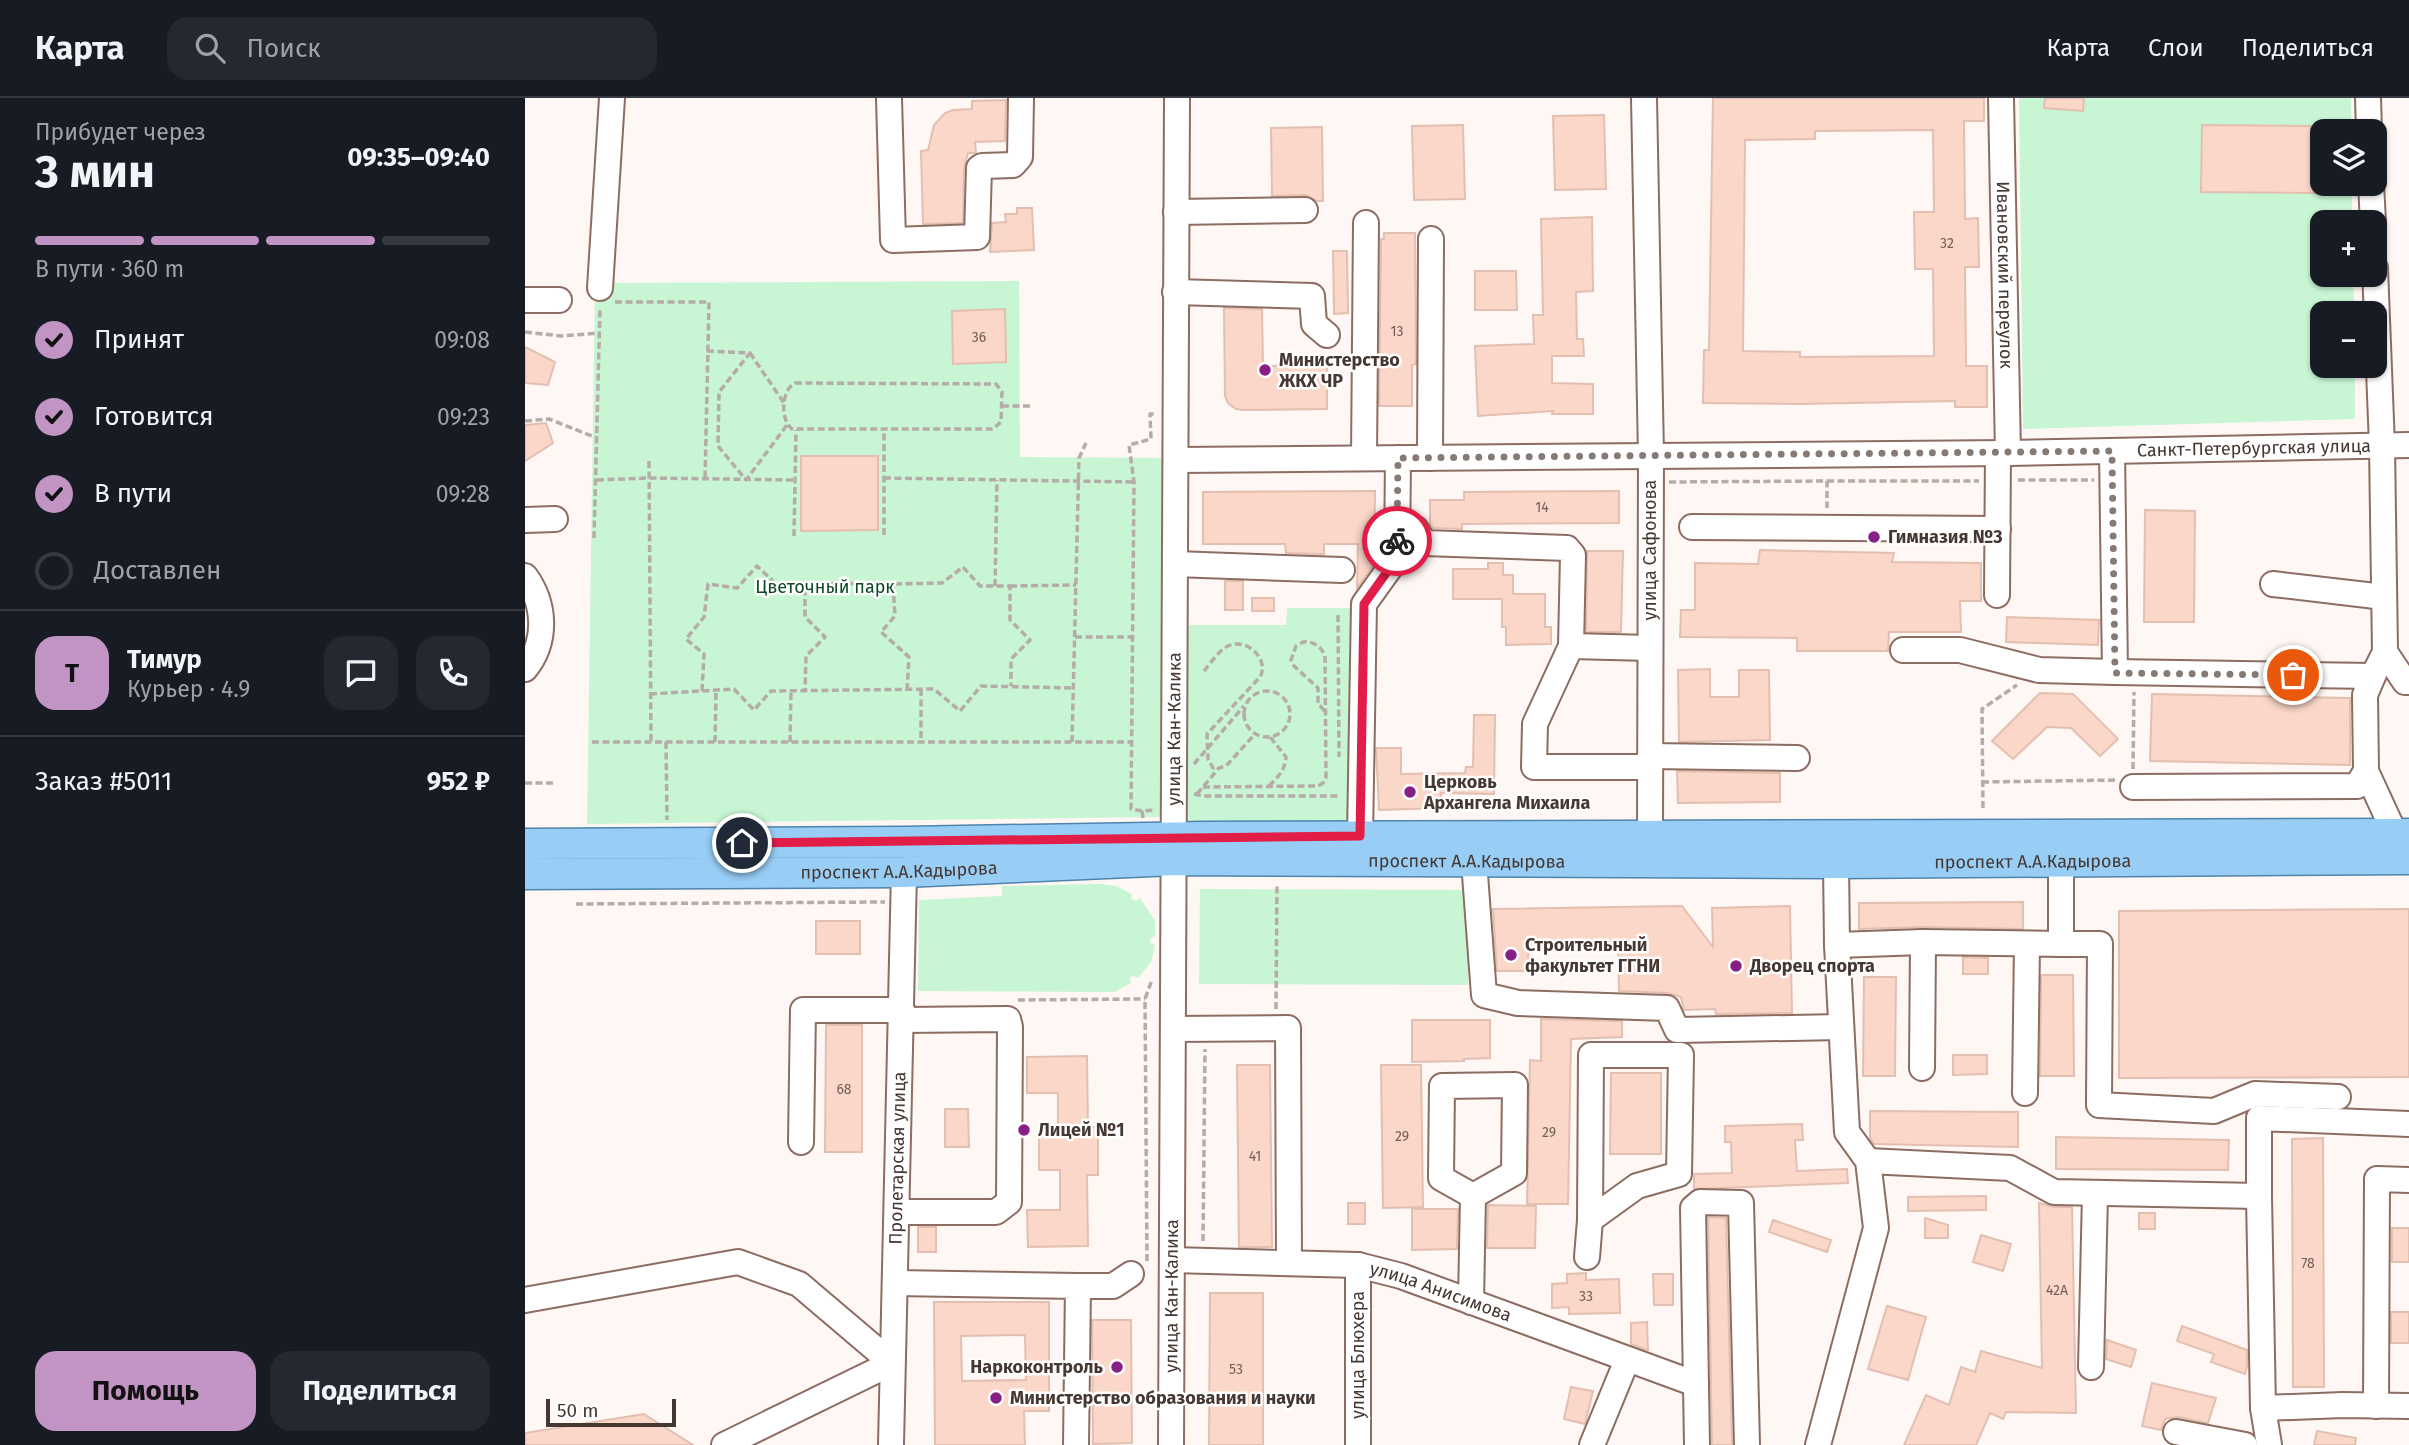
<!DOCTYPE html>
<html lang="ru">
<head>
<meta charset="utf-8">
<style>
  :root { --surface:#171b24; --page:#242831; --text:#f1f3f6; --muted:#9ea1a6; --line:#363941; --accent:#c194c3 }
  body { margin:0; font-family:"Fira Sans",sans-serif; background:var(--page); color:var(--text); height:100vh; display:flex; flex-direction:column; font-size:26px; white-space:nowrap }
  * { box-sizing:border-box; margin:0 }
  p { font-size:23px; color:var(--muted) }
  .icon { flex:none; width:38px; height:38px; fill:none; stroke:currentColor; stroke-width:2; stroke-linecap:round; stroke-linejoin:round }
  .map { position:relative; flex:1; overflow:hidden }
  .panel { display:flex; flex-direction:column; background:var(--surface); width:525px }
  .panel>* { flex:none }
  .fabs { position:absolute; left:1785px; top:21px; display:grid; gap:14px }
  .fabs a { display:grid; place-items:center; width:77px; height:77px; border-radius:14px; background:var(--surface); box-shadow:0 2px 5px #0004; font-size:35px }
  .scale { position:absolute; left:21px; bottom:18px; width:130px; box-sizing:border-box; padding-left:7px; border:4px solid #453731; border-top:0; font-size:19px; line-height:24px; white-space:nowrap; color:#453731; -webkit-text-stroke:5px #fff; paint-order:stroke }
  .pin { position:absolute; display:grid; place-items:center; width:60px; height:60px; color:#fff; margin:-30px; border:4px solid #fff; border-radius:50%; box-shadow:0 2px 7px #0007 }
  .courier { position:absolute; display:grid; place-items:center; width:70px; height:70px; margin:-35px; border:5px solid #e11d48; border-radius:50%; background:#fff; color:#222; box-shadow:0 2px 9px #0007 }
  .headline em { font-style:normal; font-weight:700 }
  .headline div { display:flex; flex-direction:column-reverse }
  .headline { display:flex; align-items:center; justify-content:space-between; height:119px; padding:0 35px }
  h1 { font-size:46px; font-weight:700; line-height:52px }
  .bar { display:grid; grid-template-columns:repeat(4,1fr); gap:10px 7px; align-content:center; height:84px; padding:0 35px }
  .bar i { height:9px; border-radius:5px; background:var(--line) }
  .bar .selected { background:var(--accent) }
  .bar p { grid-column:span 4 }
  .line { display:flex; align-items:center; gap:18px; padding:0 35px; border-top:2px solid var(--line) }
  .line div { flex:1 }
  .round { display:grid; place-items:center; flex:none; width:74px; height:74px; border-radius:21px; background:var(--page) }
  ol { padding:0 35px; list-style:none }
  li { display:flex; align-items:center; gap:21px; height:77px }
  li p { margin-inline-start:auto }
  li .icon { padding:7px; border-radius:50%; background:var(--accent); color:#111; stroke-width:4 }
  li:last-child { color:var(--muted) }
  li i { width:38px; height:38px; border:4px solid var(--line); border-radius:50% }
  .primary-button { display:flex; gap:14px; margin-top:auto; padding:14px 35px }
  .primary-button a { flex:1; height:80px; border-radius:21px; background:var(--accent); color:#111; font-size:28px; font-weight:700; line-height:80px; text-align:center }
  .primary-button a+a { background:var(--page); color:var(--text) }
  header { display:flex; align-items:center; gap:42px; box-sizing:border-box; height:98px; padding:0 35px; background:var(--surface); border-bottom:2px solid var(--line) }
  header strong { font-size:33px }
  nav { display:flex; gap:38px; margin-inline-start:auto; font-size:24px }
  .search { width:490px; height:63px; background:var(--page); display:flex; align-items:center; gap:18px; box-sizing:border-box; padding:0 24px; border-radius:21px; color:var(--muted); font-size:26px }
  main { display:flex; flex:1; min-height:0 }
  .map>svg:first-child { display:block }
  .green { fill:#c8f5d4 }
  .building { fill:#fbd7c9; stroke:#e2bfb1; stroke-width:2; fill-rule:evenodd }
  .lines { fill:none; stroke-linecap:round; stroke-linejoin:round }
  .minor-casing { stroke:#8d6d61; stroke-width:28 }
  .major-casing { stroke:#4f84ac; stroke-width:33 }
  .path { stroke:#b5aca7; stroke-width:3.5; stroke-dasharray:7 3.5; stroke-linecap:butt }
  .minor { stroke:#fff; stroke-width:24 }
  .major { stroke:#98cef5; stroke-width:30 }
  .done { stroke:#867a75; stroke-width:7; stroke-dasharray:0 12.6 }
  .route { stroke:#e11d48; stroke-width:9 }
  .poi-dot { fill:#871f85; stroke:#fff; stroke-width:2.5 }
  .labels { text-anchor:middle; stroke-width:5; stroke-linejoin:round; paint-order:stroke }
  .number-label { font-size:14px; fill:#725f57 }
  .street-label { font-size:18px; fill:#453731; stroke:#fff }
  .poi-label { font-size:18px; font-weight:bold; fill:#453731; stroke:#fff; text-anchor:start }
  .park-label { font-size:18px; fill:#104827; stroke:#fff }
</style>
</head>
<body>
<header>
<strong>Карта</strong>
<div class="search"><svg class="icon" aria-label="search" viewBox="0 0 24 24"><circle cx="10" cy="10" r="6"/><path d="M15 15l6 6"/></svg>Поиск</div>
<nav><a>Карта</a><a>Слои</a><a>Поделиться</a></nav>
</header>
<main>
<section class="panel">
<div class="headline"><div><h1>3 мин</h1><p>Прибудет через</p></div><em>09:35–09:40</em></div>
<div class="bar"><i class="selected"></i><i class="selected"></i><i class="selected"></i><i></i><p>В пути · 360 m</p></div>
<ol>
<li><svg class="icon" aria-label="check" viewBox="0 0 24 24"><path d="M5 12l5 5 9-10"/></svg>Принят<p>09:08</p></li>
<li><svg class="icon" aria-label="check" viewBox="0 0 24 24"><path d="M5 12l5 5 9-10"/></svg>Готовится<p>09:23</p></li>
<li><svg class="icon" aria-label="check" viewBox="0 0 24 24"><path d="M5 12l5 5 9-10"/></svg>В пути<p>09:28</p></li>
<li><i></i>Доставлен</li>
</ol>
<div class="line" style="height:126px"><b class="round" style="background:var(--accent);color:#111">Т</b><div><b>Тимур</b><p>Курьер · 4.9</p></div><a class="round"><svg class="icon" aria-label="chat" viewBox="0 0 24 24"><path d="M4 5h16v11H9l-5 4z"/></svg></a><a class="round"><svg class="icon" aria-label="phone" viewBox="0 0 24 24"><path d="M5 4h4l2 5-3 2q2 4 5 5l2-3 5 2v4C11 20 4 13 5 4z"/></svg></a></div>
<div class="line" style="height:91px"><div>Заказ #5011</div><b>952 ₽</b></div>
<div class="primary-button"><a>Помощь</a><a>Поделиться</a></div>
</section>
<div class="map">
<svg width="1884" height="1347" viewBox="0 0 1884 1347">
  <rect width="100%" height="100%" fill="#fef7f4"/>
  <path class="green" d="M1494,0H1826V33H1797V86H1827V124H1797V177H1828L1829,215H1797V268H1830V321L1498,331Z
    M494,183L495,359L640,360L637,719L62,726L70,185Z
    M762,510H831L827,728H661L662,527H761Z
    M575,786L591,788L607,796L606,801L611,803L615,800L630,823V838L626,840L625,845L630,847L626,864L613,880L608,878L605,880L606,885L590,894L393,893L394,802L477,798V788Z
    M675,791L943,792V887L674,886Z"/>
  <path class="building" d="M1188,0H1459V23H1439L1440,121L1453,120L1454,169H1440L1441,268H1462V309H1430V303L1274,306L1178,305L1179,252H1184ZM1408,32L1409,114H1389L1390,171H1408L1409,258L1275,259V254L1218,253L1220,42L1290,41V33Z
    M1520,0H1559L1558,13L1519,10Z
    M481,2L480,43L450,44L451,55H443L439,70L438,125L398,126L396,53L403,52L409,27L420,15L428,12L447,11V3Z
    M1079,17L1081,91L1030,92L1028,18Z
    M938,27L940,101L889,102L887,28Z
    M1677,27L1797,28V95L1676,94Z
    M797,29L798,103H792L780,97L747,98L746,30Z
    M492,110H507L509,152L465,154L467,125L481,124L480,116H492Z
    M1067,119L1068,193L1051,194L1052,241H1058L1059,258H1027V285L1068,286V316H1027L1028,313L953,318L950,248L1009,246L1008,217H1018L1016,121Z
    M859,135H890L891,266L887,267V308H854L856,141H859Z
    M808,153H822L823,215L809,216Z
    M950,173H991L992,212H950Z
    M699,210L737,211L738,268L802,267V311L718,312L711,311L703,305L700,298Z
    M480,211L481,264L428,266L427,213Z
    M0,249L30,264L23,287L0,285Z
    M21,325L28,345L0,363V327Z
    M276,358H353V432L276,433Z
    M850,393L849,466L832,490L833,446H799V456H796L761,455L760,446H678V394Z
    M1094,393V425L937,426V431L908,430L905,426V402H939V394Z
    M1620,412L1670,413L1669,524H1619Z
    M1235,452L1369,455L1367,464L1456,465V503H1435L1436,534H1364L1363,553H1272V540L1155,539L1156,512H1170V465L1233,466Z
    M1062,453H1098L1096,534H1061Z
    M963,465H978V477H988V496H1020V529H1026V546L981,547V529H977V501H928V471H963Z
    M700,483H718V512H700Z
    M727,500H749V513H727Z
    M1482,519L1574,522L1573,547L1481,544Z
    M1185,571V599H1214V572H1244L1245,642L1154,644L1153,572Z
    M1515,595L1548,596L1593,641L1575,658L1546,630L1522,629L1488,661L1467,643Z
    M1627,596L1825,600V667L1625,663Z
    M949,617H970L969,696L916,695V710L854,712L851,650H876V676L940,675L941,669H948Z
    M1152,673L1255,675V704L1153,705Z
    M1498,804V831L1397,829L1334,831V805Z
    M1157,808L1188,849L1187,810L1265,808L1267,915L1191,916L1190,911L1159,912L1156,899L1143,895L1094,893L1093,847L1003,849L1004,873H972L968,811Z
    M1884,811V979L1594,980V813Z
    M291,823H335V856H291Z
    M1438,859L1463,860V876H1438Z
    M1516,877H1548L1549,978H1515Z
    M1339,879H1371L1370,978H1338Z
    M1016,921L1097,923V939L1046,941L1043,1106H1002L1005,962L1016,963Z
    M887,922H965V960L939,961V963L887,964Z
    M301,927H337V1054H300Z
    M1428,957H1462V976L1428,977Z
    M562,958L563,1029H573V1077H562L563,1148L503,1149L502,1112H535V1072H514V1035H533V995H502V959Z
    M712,967H745L747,1149H714Z
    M856,967H896L898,1109L858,1110Z
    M1086,975H1136V1056H1085Z
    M420,1011H443L444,1049H420Z
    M1345,1013L1493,1014V1049L1349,1046L1345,1040Z
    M1277,1026L1278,1042H1270L1272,1073L1322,1071L1323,1085L1169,1091V1076L1207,1075L1206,1044H1200V1028Z
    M1531,1039L1704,1042L1703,1072L1531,1071Z
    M1798,1040L1799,1289H1768L1767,1041Z
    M1461,1098V1112L1383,1113V1099Z
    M823,1105H840V1126H823Z
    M1514,1105L1529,1109H1547L1551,1315L1481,1314L1478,1321L1465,1315L1451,1347H1379L1401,1297L1424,1307L1436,1269L1450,1274L1456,1253L1517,1270Z
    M963,1107L1011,1108L1010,1150H962Z
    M887,1111H933L932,1151L887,1152Z
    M1614,1115H1630V1131H1614Z
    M1183,1119L1201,1120L1207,1347H1187Z
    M1400,1120L1423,1127V1140H1400Z
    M1248,1122L1306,1142L1302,1154L1244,1134Z
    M393,1129H411V1154H393Z
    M1867,1130H1884V1164H1867Z
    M1456,1137L1486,1146L1478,1173L1448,1164Z
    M1061,1175V1182L1094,1181L1095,1215L1044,1216V1209L1027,1210V1186L1042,1185V1176Z
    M1128,1176H1148V1207H1129Z
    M685,1195H738V1347H684Z
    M409,1204H524V1313H499L500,1347H410ZM500,1237L501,1282L437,1283L436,1238Z
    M1362,1208L1401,1219L1383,1282L1343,1271Z
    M1866,1214H1884V1245H1866Z
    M567,1222H606L607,1345L568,1346Z
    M1122,1224L1123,1252H1122L1106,1246V1225Z
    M1657,1228L1722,1252V1269L1720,1276L1686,1264L1689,1256L1652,1243Z
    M1582,1242L1611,1252L1606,1269L1581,1261Z
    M1627,1285L1691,1300L1683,1325L1653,1319L1640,1321L1636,1332L1617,1328Z
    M1046,1289L1068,1293L1060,1326L1039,1321Z
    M119,1316L168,1347H0V1335Z
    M1792,1333L1831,1340L1830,1347H1789Z"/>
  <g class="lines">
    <g class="minor-casing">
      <g id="minor">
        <path d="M364,0L368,142L452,139L454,70L457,68L488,67L495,59L496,0"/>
        <path d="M1119,0L1126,357L1125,737"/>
        <path id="s1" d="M1476,0L1483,355"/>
        <path d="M1843,0L1844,33"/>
        <path d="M1846,86L1848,124"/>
        <path d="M651,114L780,112"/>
        <path d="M75,190L87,0"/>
        <path d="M650,194L787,198L789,226L802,237"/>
        <path d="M0,202H34"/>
        <path d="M1587,353L1590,574L1848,578L1860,554L1857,348L1850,170"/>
        <path d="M839,360L841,125"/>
        <path d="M905,360L906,141"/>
        <path id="s2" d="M651,362L1483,355L1884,347"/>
        <path d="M0,422L30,421"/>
        <path d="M1167,429L1473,431"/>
        <path d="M872,430L891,431L899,445L1042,450L1048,457L1046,548"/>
        <path d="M650,466L817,472"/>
        <path d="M0,478C20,505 23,543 0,571"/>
        <path d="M1748,486L1859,499"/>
        <path d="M1472,497L1473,355"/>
        <path d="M1125,550L1046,548L1010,626L1009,669H1125"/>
        <path d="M1378,552H1435L1514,572L1590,574"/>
        <path d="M1860,554L1880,584H1884"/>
        <path d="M1848,578L1840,597L1841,673L1870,736"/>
        <path d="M1125,658L1272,660"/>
        <path d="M1608,689L1832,688L1841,673"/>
        <path d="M835,738L839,506L872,460L873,360"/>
        <path d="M949,763L959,897L993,905L1142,910L1152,932L1316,929"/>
        <path d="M1536,846H1575L1574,1007L1689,1013L1730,996L1813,999"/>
        <path d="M1312,847L1398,844L1536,846V764"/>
        <path d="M649,931L763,930L764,1165"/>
        <path d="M1397,970L1398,844"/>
        <path d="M1500,995L1502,846"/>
        <path d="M276,1044L278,912H377"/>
        <path d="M1343,1063L1485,1070L1529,1094L1734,1098"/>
        <path d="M372,1114H471L484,1104L485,929L483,921L376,922"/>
        <path d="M1062,1159L1065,1122L1066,957H1156L1154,1076L1112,1088L1065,1122"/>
        <path id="s3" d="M647,1162L833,1167L876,1178L1171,1286"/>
        <path d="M370,1185L553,1188L551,1347"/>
        <path d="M553,1188H588L606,1176"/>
        <path d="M0,1202L213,1164L274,1186L367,1265L199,1347"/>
        <path d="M946,1204L948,1098L916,1080L917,988L990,987L989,1075L948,1098"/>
        <path d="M1566,1269L1570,1096"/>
        <path d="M1851,1308L1852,1081L1884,1082"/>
        <path d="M1738,1310L1818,1307L1884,1308"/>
        <path d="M1651,1334L1720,1347"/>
        <path id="s4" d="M366,1347L379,774"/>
        <path id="s5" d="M646,1347L652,0"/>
        <path d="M833,1347V1167"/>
        <path d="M1067,1347L1102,1262"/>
        <path d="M1172,1347L1168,1110L1175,1104L1216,1105L1222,1347"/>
        <path d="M1293,1347L1351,1130L1343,1063L1322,1034L1312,847L1311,765"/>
        <path d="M1744,1347L1738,1310L1734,1098V1020L1884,1026"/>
      </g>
    </g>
    <g class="major-casing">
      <g id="major">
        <path d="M0,746L379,744L680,739L1884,736"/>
        <path id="s6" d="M0,776L379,774L650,762L1311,765L1884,761"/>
      </g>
    </g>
    <path class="path" d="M90,204H184L180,381
      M0,234L36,238L74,235
      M182,253L225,255L194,294L193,348L221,382L262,327
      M225,255L259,305
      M270,285L471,286L477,294L476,324L468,331H267C255,322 256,292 270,285Z
      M477,308H506
      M0,323L24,321L72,340
      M124,363L126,644
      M359,380L609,384
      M72,382L124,380L270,382
      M1493,382H1569
      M1302,383H1454
      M1144,384L1302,383V410
      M359,437V331
      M269,438L271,332
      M69,440L75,210
      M280,485L368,486
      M470,488L472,382
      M485,488L551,487
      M813,517L814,659
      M550,539H607
      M679,573C685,566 694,552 703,548C721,539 745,561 735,579L682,636L683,661L688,670H694
      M396,591V644
      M382,592L384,559L356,534L370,518L368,486L417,485L438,469L455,488H485V522L505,542L486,561V588
      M719 616a23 23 0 1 1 46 0a23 23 0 1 1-46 0Z
      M177,593L179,556L161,541L179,519L183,486L212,490L232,468L250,485H280V519L300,539L281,558L280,593
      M125,596L209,591L229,612L246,593L409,591L435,613L456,588L548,590
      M67,644H606
      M141,644L142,722
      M190,644L191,592
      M265,644L266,594
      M547,644L554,360L561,345
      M669,666L719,608
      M1608,671L1609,594
      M1457,684L1592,682
      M0,685H29
      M744,688C753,679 760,672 761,659L745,639
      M678,689L793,688L798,685L801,679L800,558C796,548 788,543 778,544L771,548L766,562L769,568L793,590V606L801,614
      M669,696L679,698H814
      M672,696L694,670L701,668L730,636
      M1458,710L1457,611L1492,587
      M617,713L606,711L609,384L604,347L626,341L625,316H630
      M618,720L617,713L631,712
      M51,806L360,804
      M493,902L620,901
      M751,911L752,786
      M678,1143L680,951
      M622,1163L620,901L627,882"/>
    <use href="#minor" class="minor"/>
    <use href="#major" class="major"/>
  </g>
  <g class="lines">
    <path class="done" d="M872,443L873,360L1587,353L1590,575L1768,577"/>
    <path class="route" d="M217,745L835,738L839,506L872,460V443"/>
  </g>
  <g class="poi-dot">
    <circle cx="740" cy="272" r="7"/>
    <circle cx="1349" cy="439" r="7"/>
    <circle cx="885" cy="694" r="7"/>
    <circle cx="986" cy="857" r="7"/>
    <circle cx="1211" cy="868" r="7"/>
    <circle cx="499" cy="1032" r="7"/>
    <circle cx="592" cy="1269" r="7"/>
    <circle cx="471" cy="1300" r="7"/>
  </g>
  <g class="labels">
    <g class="number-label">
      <text x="1422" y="150">32</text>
      <text x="872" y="238">13</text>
      <text x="454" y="244">36</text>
      <text x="1017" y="414">14</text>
      <text x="319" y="996">68</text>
      <text x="1024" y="1039">29</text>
      <text x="877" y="1043">29</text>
      <text x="730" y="1063">41</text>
      <text x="1783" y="1170">78</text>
      <text x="1532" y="1197">42А</text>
      <text x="1061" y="1203">33</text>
      <text x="711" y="1276">53</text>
    </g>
    <g class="street-label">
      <text dy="6" stroke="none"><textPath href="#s1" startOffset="177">Ивановский переулок</textPath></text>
      <text dy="6" stroke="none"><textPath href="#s2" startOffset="1078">Санкт-Петербургская улица</textPath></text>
      <text transform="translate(1125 452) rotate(-90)" y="6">улица Сафонова</text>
      <text dy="6" stroke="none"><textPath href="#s5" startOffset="716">улица Кан-Калика</textPath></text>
      <text dy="6" stroke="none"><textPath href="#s6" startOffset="942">проспект А.А.Кадырова</textPath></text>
      <text dy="6" stroke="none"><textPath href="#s6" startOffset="1508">проспект А.А.Кадырова</textPath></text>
      <text dy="6" stroke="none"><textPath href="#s6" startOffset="374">проспект А.А.Кадырова</textPath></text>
      <text dy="6" stroke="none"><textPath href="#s4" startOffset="287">Пролетарская улица</textPath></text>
      <text dy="6" stroke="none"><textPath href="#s3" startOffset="273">улица Анисимова</textPath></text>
      <text dy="6" stroke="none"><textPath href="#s5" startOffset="149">улица Кан-Калика</textPath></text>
      <text transform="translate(833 1257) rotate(-90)" y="6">улица Блюхера</text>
    </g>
    <g class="poi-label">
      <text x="754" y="268">Министерство<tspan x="754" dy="21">ЖКХ ЧР</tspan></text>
      <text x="1363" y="445">Гимназия №3</text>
      <text x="899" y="690">Церковь<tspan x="899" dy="21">Архангела Михаила</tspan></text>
      <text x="1000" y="853">Строительный<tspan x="1000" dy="21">факультет ГГНИ</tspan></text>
      <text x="1225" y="874">Дворец спорта</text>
      <text x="513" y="1038">Лицей №1</text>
      <text x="578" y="1275" text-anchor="end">Наркоконтроль</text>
      <text x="485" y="1306">Министерство образования и науки</text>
    </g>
    <g class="park-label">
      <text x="300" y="495">Цветочный парк</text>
    </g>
  </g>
</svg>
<div class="fabs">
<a><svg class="icon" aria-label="layers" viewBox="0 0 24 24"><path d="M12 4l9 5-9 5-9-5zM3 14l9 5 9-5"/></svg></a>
<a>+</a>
<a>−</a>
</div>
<div class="scale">50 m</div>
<div class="pin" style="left:1768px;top:577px;background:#ea580c"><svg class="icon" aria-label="bag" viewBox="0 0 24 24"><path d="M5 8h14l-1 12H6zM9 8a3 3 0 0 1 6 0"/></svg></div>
<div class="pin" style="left:217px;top:745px;background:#1f2937"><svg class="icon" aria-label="home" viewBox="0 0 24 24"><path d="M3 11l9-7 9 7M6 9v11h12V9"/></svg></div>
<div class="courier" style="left:872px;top:443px"><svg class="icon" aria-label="bike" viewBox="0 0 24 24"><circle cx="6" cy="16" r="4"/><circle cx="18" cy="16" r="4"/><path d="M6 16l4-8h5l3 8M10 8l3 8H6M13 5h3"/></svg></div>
</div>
</main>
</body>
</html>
